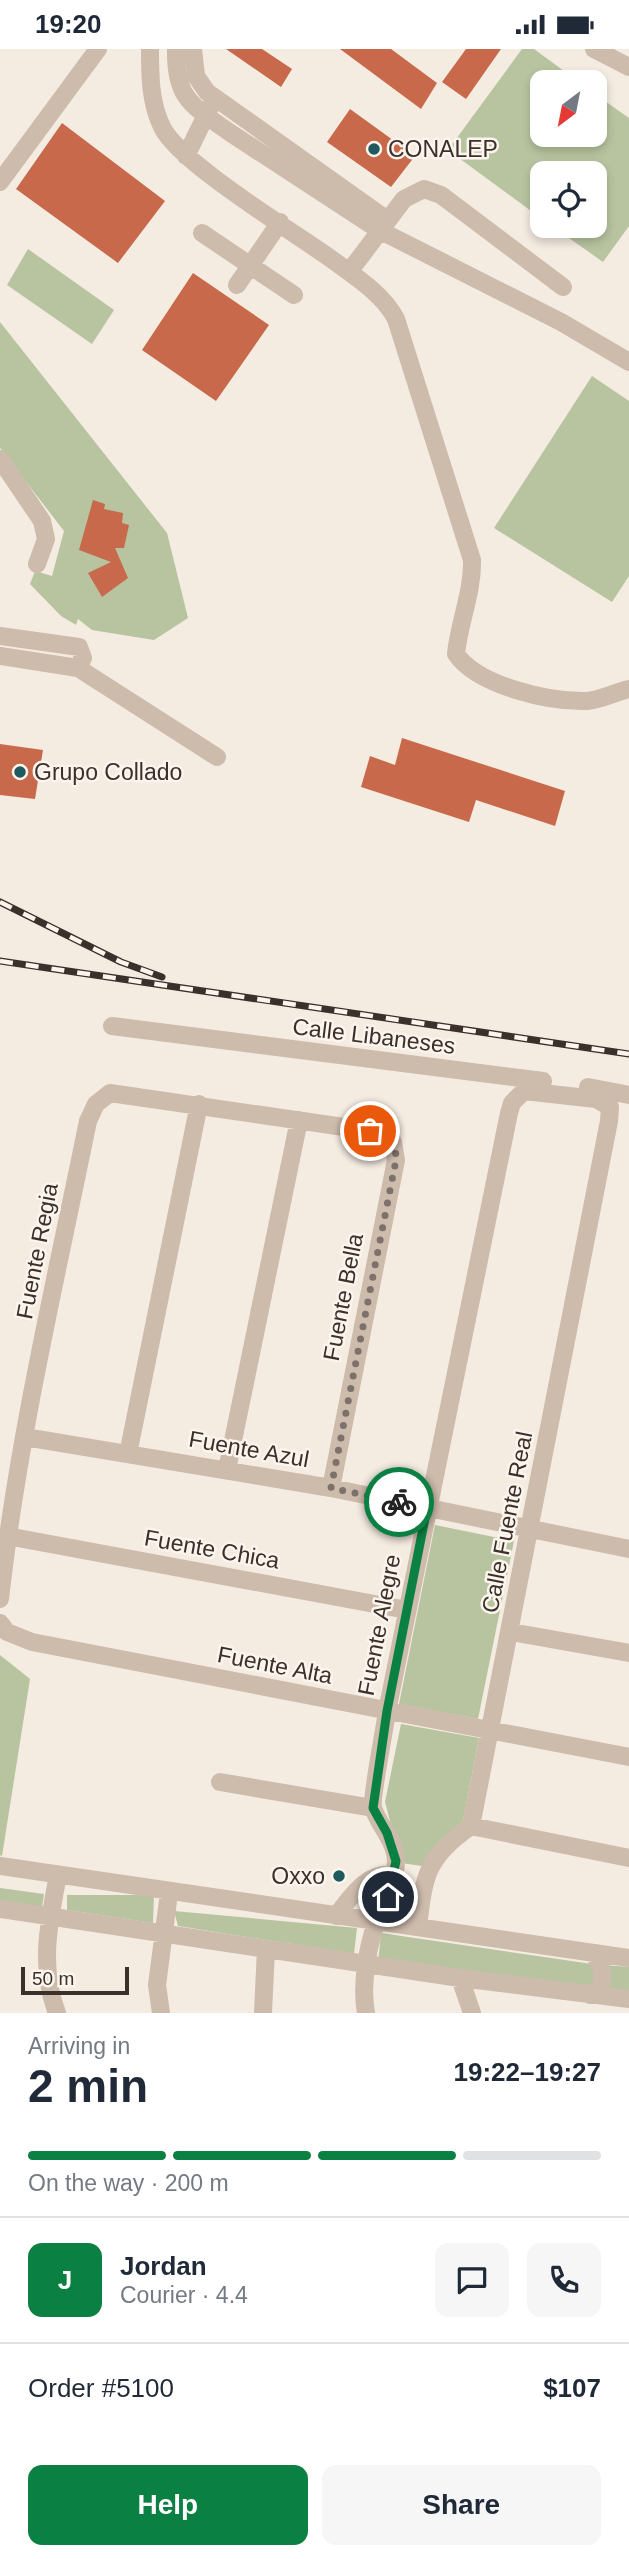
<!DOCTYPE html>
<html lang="en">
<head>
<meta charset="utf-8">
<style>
  :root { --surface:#fff; --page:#f6f6f7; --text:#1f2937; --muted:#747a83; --line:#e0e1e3; --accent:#0b8043 }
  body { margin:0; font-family:Helvetica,sans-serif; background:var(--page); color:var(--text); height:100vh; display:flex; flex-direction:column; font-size:26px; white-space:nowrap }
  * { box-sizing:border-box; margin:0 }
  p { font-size:23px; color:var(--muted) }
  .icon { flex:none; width:38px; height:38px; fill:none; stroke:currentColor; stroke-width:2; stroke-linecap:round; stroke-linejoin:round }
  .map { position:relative; height:1964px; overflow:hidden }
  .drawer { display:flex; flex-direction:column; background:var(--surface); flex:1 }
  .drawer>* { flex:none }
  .needle { width:46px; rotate:212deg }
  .controls { position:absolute; left:530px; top:21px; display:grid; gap:14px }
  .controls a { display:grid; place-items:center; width:77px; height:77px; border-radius:14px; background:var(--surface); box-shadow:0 4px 10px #0003; font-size:35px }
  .scale { position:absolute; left:21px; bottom:18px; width:108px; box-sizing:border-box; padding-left:7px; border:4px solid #3b302b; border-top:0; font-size:19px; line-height:24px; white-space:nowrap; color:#3b302b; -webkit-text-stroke:5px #fbf5ee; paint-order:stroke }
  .pin { position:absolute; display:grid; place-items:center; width:60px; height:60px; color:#fff; margin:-30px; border:4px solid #fff; border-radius:50%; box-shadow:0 2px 7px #0007 }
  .courier { position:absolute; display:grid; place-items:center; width:70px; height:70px; margin:-35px; border:5px solid #0b8043; border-radius:50%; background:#fff; color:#222; box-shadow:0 2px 9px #0007 }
  .head em { font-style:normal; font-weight:800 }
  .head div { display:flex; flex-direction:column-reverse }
  .head { display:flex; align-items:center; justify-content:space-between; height:119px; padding:0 28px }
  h1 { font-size:46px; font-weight:800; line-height:52px }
  .bar { display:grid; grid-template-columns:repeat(4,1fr); gap:10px 7px; align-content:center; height:84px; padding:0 28px }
  .bar i { height:9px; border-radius:5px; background:var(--line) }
  .bar .current { background:var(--accent) }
  .bar p { grid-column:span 4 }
  .line { display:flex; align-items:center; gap:18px; padding:0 28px; border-top:2px solid var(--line) }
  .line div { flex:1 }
  .round { display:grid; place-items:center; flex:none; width:74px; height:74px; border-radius:14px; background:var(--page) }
  .primary-button { display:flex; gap:14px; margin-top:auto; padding:14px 28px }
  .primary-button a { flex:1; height:80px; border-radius:14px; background:var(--accent); color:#fff; font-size:28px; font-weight:800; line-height:80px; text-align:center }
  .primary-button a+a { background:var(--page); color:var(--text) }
  .status { display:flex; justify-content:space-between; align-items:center; height:49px; padding:0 35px; background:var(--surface); direction:ltr }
  .status svg { height:19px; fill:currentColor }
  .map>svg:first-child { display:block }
  .green { fill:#b8c4a0 }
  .building { fill:#c8694b }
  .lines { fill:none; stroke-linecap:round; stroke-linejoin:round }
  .minor { stroke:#cdbbac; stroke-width:18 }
  .rail-casing { stroke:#3b302b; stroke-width:7 }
  .rail { stroke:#fbf5ee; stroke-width:4.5; stroke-dasharray:13; stroke-linecap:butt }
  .done { stroke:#7c716b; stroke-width:7; stroke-dasharray:0 12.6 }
  .route { stroke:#0b8043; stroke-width:9 }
  .poi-dot { fill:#1f5a5e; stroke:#fbf5ee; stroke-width:2.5 }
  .labels { text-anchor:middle; stroke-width:5; stroke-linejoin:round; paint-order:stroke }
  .poi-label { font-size:23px; fill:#3b302b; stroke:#fbf5ee; text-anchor:start }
  .street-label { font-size:23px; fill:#3b302b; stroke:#fbf5ee }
</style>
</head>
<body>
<div class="status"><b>19:20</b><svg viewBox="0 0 49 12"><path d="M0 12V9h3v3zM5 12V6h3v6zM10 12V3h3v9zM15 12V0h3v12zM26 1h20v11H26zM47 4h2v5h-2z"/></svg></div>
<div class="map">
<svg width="629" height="1964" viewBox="0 0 629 1964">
  <rect width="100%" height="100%" fill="#f4ebe1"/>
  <path class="green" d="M522,0H534L579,33H542V86H595V45L629,69V177L603,213L552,177H595V124H542V170L448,101Z
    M28,200L114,261L92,295L7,236Z
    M0,273L167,484L188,569L154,591L92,581L78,570L76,576L61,567L30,535L35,522L52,527L64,482L0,399Z
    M592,327L629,352V527L612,553L494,479Z
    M435,1476L514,1492L478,1670L399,1655Z
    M0,1606L30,1630L2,1807L0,1806Z
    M401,1675L479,1689L463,1772L422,1817L401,1814L385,1753Z
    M0,1839L44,1845L42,1858L0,1852Z
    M67,1846H154L153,1874L67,1861Z
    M174,1862L357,1879L354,1905L178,1877Z
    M381,1884L592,1915L597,1938L378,1914Z
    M603,1916L629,1918V1945L603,1941Z"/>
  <path class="building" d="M226,0H262L292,20L281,38Z
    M340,0H391L437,34L421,60Z
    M466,0H501L466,50L442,33Z
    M350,60L415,107L391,138L327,93Z
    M62,74L165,152L118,214L16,140Z
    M193,224L269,276L216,352L142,301Z
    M93,451L105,455L104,460L123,464L122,474L129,476L124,499H115L128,529L102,548L88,524L111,513L79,501Z
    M402,689L565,742L555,777L476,751L469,773L361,738L370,707L395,716Z
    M0,695L43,701L35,750L0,746Z"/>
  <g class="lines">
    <path class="minor" d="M150,0C150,27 150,53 162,78C179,114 297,185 334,212C356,228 383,245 396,270L472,511C473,542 459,574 456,605C478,637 549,653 587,652C600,651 616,643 629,640
      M176,0C175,49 191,56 229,83L379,181L561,273L629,313
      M193,0L196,27L207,43L386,170
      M594,0L629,18
      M186,107L210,58
      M0,133L98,0
      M202,184L294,246
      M349,223L404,150L424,140L441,146L563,238
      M237,236L280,173
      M0,410L42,472L46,490L37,515
      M0,587L79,598L83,609L78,619
      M0,607L78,619L217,708
      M112,977L543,1032
      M588,1038L629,1046
      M25,1388L331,1439L629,1500
      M128,1405L199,1055
      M227,1421L299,1071
      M7,1487L407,1561
      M0,1550C18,1389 56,1230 88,1072L96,1055L110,1044L378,1083L393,1093L396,1111L331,1439
      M0,1574L7,1583L32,1593L629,1708
      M511,1583L629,1604
      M220,1733L373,1759
      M471,1777L629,1809
      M0,1817L629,1909
      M0,1860L460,1929L629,1950
      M336,1867C352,1847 365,1824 393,1825
      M460,1929L472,1964
      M590,1946C609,1937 603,1918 593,1904
      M57,1964C39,1918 49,1873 58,1826
      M161,1964L157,1936L169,1844
      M263,1964L266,1900
      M366,1964C361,1937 367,1900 376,1874C383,1853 395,1835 396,1813C396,1791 377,1775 373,1758C371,1748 385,1679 387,1662L509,1064L512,1054L524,1042L596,1050L610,1058L609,1072L471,1777C426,1809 424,1826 418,1878"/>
    <g class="rail-casing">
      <path id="rail" d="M0,853L121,913L162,928
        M0,912L629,1005"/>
    </g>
    <use href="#rail" class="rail"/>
  </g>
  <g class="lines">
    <path class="done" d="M370,1082C389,1084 396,1092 396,1111L331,1439L399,1453"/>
    <path class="route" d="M388,1848L396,1812L387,1784L373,1759L387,1662L427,1459L399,1453"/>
  </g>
  <g class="poi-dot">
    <circle cx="374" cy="100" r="7"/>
    <circle cx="20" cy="723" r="7"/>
    <circle cx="339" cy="1827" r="7"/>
  </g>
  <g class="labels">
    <g class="poi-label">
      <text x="388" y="108">CONALEP</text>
      <text x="34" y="731">Grupo Collado</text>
      <text x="325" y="1835" text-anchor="end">Oxxo</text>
    </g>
    <g class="street-label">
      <text transform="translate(374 987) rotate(7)" y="8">Calle Libaneses</text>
      <text transform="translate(37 1202) rotate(-79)" y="8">Fuente Regia</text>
      <text transform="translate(343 1248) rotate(-79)" y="8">Fuente Bella</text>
      <text transform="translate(249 1400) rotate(10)" y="8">Fuente Azul</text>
      <text transform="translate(507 1473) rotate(-79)" y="8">Calle Fuente Real</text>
      <text transform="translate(212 1500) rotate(10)" y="8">Fuente Chica</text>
      <text transform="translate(379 1576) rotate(-79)" y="8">Fuente Alegre</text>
      <text transform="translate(275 1616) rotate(11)" y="8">Fuente Alta</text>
    </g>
  </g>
</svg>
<div class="controls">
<a><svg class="needle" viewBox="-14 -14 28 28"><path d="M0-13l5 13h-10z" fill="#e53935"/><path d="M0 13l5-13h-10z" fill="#747a83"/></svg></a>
<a><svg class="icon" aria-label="locate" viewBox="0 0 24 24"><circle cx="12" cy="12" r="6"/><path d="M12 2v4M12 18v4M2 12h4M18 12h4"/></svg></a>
</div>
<div class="scale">50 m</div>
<div class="pin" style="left:370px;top:1082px;background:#ea580c"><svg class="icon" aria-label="bag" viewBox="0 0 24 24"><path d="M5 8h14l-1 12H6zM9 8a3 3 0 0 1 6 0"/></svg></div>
<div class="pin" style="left:388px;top:1848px;background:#1f2937"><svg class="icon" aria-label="home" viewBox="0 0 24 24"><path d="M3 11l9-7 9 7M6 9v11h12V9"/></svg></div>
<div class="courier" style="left:399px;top:1453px"><svg class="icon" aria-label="bike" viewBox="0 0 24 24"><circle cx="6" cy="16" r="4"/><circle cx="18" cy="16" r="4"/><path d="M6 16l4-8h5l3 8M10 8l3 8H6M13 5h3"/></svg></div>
</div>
<section class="drawer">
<div class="head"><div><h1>2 min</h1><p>Arriving in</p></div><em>19:22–19:27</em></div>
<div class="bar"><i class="current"></i><i class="current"></i><i class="current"></i><i></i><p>On the way · 200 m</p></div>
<div class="line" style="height:126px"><b class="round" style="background:var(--accent);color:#fff">J</b><div><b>Jordan</b><p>Courier · 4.4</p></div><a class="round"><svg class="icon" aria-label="chat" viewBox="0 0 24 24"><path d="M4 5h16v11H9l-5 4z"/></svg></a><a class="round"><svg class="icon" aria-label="phone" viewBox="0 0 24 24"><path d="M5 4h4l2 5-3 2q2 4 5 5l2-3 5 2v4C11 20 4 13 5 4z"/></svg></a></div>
<div class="line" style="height:91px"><div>Order #5100</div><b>$107</b></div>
<div class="primary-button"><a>Help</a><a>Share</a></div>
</section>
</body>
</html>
